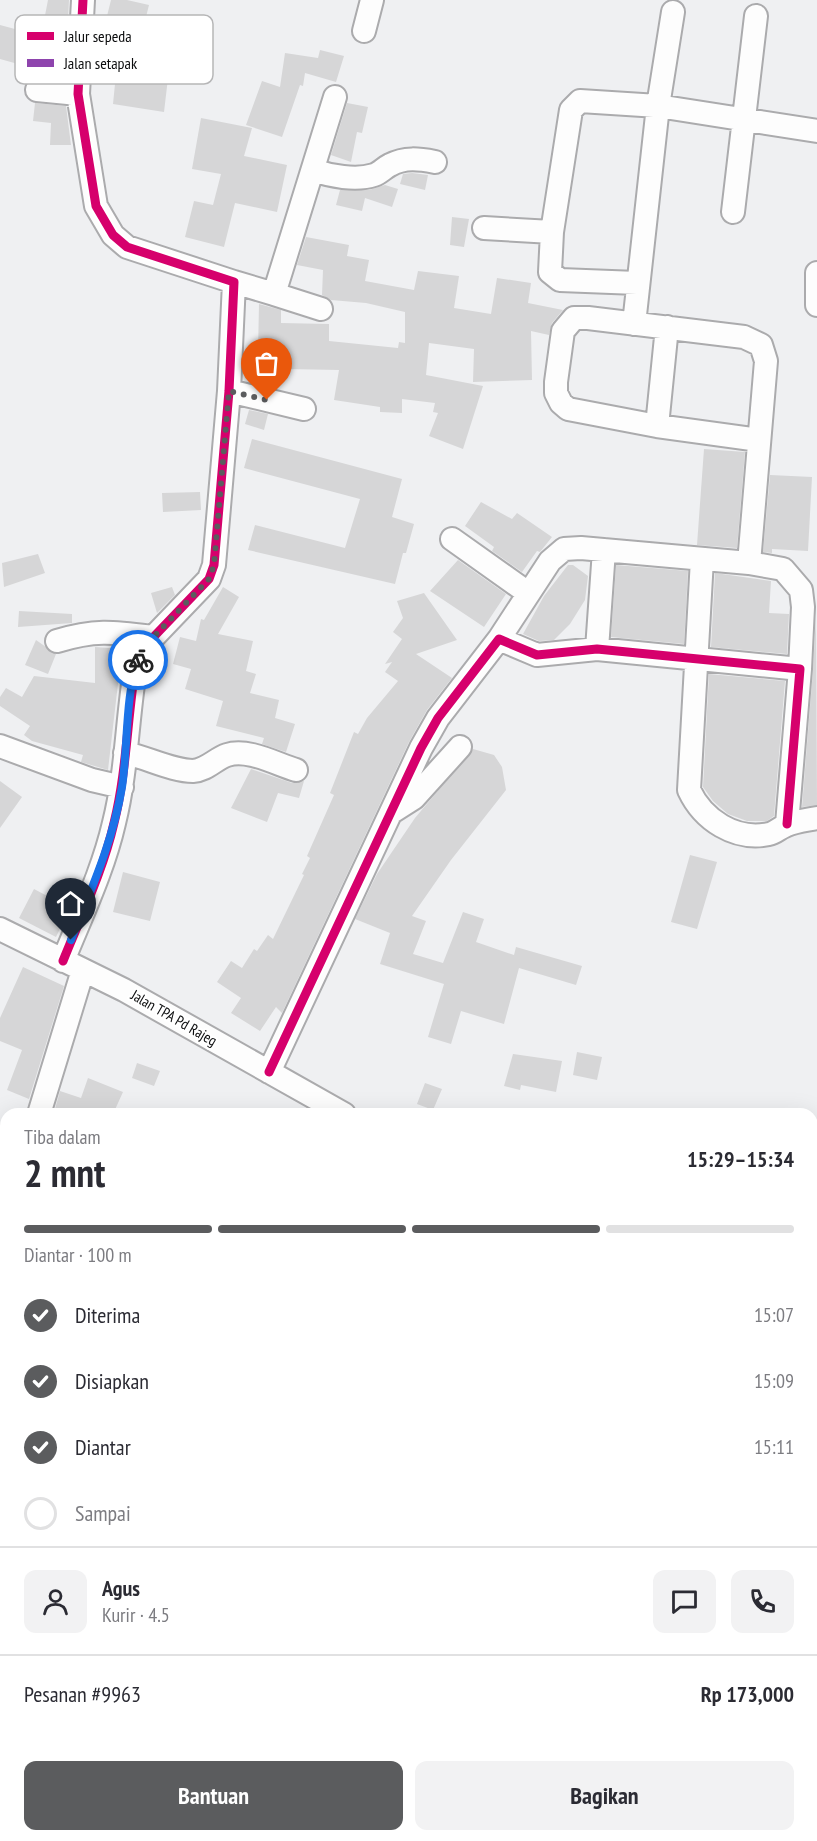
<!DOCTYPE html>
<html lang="id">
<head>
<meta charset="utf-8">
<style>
  :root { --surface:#fff; --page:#f2f2f3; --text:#2b2b33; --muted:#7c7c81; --line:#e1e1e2; --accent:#5b5c5e }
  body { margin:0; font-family:"PT Sans Narrow",sans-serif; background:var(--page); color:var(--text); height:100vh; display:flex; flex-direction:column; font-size:22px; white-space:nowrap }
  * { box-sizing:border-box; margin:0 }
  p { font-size:20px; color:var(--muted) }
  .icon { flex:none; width:33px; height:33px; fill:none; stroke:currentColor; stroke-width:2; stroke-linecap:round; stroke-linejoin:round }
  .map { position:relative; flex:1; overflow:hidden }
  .details { position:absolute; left:0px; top:1108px; width:818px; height:734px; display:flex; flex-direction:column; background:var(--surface); border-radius:18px 18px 0 0; box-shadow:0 6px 24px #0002 }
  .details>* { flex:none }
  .pin { position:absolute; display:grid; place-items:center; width:51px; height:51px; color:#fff; margin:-62px -26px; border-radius:50% 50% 50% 0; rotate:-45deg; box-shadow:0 0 6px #0007 }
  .pin .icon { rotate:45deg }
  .courier { position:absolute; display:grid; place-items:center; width:60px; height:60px; margin:-30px; border:4px solid #1a73e8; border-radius:50%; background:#fff; color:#222; box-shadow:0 2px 8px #0007 }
  .overview em { font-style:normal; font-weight:700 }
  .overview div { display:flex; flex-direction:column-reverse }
  .overview { display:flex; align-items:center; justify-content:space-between; height:102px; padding:0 24px }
  h1 { font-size:39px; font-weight:700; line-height:45px }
  .bar { display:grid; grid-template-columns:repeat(4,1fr); gap:9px 6px; align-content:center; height:72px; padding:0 24px }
  .bar i { height:8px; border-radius:4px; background:var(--line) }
  .bar .active { background:var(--accent) }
  .bar p { grid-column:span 4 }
  .line { display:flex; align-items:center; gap:15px; padding:0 24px; border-top:2px solid var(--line) }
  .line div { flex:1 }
  .round { display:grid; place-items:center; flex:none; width:63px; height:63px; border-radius:12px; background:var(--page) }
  ol { padding:0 24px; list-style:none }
  li { display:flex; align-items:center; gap:18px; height:66px }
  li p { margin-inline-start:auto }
  li .icon { padding:6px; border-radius:50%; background:var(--accent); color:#fff; stroke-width:4 }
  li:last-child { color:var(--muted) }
  li i { width:33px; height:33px; border:3px solid var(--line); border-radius:50% }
  .cta { display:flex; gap:12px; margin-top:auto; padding:12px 24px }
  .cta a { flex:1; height:69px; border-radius:12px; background:var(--accent); color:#fff; font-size:24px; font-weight:700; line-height:69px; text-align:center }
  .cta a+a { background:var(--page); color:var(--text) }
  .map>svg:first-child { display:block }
  .building { fill:#d6d6d7 }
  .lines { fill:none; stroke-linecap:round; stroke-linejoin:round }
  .street-casing { stroke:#ababad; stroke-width:26 }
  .street { stroke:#fdfdfd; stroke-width:22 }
  .quiet { stroke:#8e44ad; stroke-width:8; stroke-dasharray:15 8; stroke-linecap:butt }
  .cycleway-casing { stroke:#fff; stroke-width:13 }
  .cycleway { stroke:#d6006c; stroke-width:9 }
  .done { stroke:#5b5c5e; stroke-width:6; stroke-dasharray:0 10.8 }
  .route { stroke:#1a73e8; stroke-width:8 }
  .labels { text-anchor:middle; stroke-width:4.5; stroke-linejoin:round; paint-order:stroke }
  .street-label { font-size:15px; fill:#0c0d0e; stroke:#fff }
  .key { fill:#fff; stroke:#b6b6b7; stroke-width:1.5 }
  .key-label { font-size:16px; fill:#0c0d0e }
</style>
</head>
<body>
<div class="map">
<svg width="817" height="1841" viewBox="0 0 817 1841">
  <rect width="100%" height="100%" fill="#eff0f2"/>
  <path class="building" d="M48,0H69L65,79L35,77L36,69L0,59V25L41,36Z
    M111,0H127L149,5L140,41L103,32Z
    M320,50L344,56L336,82L305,73L303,86L300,85L282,137L246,125L262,81L280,87L285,53L318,58Z
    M116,74L168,78L164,112L113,104Z
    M35,103L66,106L71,145H50L51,123L33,121Z
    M347,103L368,107L362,133L357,132L351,162L331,155Z
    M201,118L252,128L244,156L287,165L277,212L235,203L224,247L185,237L194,201L213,205L221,174L192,169Z
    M412,173L428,175L425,190L400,184L403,174Z
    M385,185L398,189L392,207L365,198L362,211L336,205L340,190H369Z
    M452,217L469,219L464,247L450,245Z
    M306,237L349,245L347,256L369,260L365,281L414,290L418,271L459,276L454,308L491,314L497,278L531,283L528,303L563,310L552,323L549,335L531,331L532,380L473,382L474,349L429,343L426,375L483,386L463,449L429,436L438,413L433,412L435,403L402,399V413L380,412V407L334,400L339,370L286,369V352H258L259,304L281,310V323L329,324V341L398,348L399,342L405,343V312L366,303L331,300L322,295L323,270L297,265Z
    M249,410L268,414L264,430L245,424Z
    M252,439L402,479L392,517L414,524L406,553H403L395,584L248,550L255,525L345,548L360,499L244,468Z
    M704,449L745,452L737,548L697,545Z
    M770,475L812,477L808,551L772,549V553L763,552Z
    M200,492L201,510L163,512L162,493Z
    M481,502L512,519L517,513L552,537L540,552L537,551L522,572L492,551L494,547L465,526Z
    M38,554L45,573L4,587L2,563Z
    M458,560L506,594L484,627L430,591Z
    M568,565H573L588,576L585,600L570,624L554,640L539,641L523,634L544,596Z
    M616,565L688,571L684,644L611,637Z
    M715,573L771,581L769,613L789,614L787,654L711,647Z
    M172,587L175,595L157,613L151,593Z
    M223,587L239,597L218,634L253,641L246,671L256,674L250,693L279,700L275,718L295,724L286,752L262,744L264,738L216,726L223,701L185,689L191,669L173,664L180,637L196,641L201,619L204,620Z
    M424,593L457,640L416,654L452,678L427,710L409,742L282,1013L276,1007L260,1031L231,1013L241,998L217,982L231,961L242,968L254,949L257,951L268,935L273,939L304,875L302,874L310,858L307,856L334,795L330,793L354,732L358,734L367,718L398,681L385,672L392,662L385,664L402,639L393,632L403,618L397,601Z
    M19,611L72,614V623L18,627Z
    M816,616L817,805L802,807L813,670Z
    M36,640L56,654L48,674L25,665Z
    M95,647L122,649L108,770L81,762L83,755L32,741L24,735L30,726L0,706V697L6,688L22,697L34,676L95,683Z
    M709,674L785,681L774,816L767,821H747L728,814L713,801L703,787Z
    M473,749L494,755L502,767L506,790L451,860L412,916L426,921L413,954L443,963L463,912L484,919L476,942L514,955L516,947L582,966L576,985L519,968L504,1024L461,1011L451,1044L428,1037L444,984L380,964L390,933L355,919L377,874L415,818Z
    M251,769L292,783L304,781L299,798L278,793L267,822L231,808Z
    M0,781L22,797L0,828Z
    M690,855L717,862L697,929L671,922Z
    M123,872L160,882L150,921L113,912Z
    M34,889L70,908L56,937L19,918Z
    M23,967L64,986L29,1099L7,1090L22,1050L0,1041V1018Z
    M577,1052L602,1057L597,1080L573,1075Z
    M513,1054L562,1061L556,1092L521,1085L520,1090L504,1086Z
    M137,1063L160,1071L154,1086L132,1078Z
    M88,1078L123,1092L113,1114H59L60,1111L55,1109L60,1091L81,1098Z
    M425,1083L442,1089L433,1110L417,1104Z"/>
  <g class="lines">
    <g class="street-casing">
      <path id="street" d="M364,31L372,0
        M37,90L78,94
        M313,170C330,176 356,181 374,175C380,173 384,168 390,165C405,157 419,159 435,162
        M733,212L756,16
        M484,228L552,232L550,272L560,280L637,283
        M552,232L571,110L580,101L658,106L817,131
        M817,273V305
        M234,282L274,294L335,97
        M274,294L321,309
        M634,324L658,106L673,12
        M229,391L304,409
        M657,426L667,327
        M452,539L528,593
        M702,559L689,790C703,820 735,841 769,834C775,833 779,828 785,826C794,821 807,820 817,818
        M749,563L766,361L761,345L744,337L588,318H574L563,331L556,382V393L561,403L568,409L657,426L759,440
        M499,639L550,561L564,549L581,548L749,563L783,569L801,590L803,607L800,669
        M57,641C95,629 114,632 153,637
        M597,649L604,550
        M0,746L92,780L122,787
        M125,753C146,757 172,771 193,771C207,770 215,759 227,755C248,748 276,764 296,770
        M392,812L414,798L460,747
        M0,929L124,990L344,1114
        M63,961C81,916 103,871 114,823C127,771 127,717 136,664L142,649L209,579L214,565L229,391L234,282L127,247L113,235L96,206L78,94L83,0
        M269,1072L421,748L438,718L499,639L537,655L597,649L800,669L787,824
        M39,1114L83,970
        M812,1231H817
        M0,1237L6,1220
        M812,1505L817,1506
        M812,1608L817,1609
        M812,1708H817
        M0,1812L6,1811
        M812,1813H817
        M566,1836L572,1840L592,1836
        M812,1836L817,1837
        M390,1841V1836
        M666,1841V1836"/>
    </g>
    <use href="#street" class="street"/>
    <path class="quiet" d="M0,1812L6,1811"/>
    <g class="cycleway-casing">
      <path id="cycleway" d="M63,961C81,916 103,871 114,823C127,771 127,717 136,664L142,649L209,579L214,565L229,391L234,282L127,247L113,235L96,206L78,94L83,0
        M269,1072L421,748L438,718L499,639L537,655L597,649L800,669L787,824"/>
    </g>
    <use href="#cycleway" class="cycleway"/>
  </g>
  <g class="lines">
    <path class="done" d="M138,660L142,649L209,579L214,565L229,391L267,400"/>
    <path class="route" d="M71,940C91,890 113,841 122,787C128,749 125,695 138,660"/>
  </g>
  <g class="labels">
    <g class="street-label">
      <text transform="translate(174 1018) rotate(30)" y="5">Jalan TPA Pd Rajeg</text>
    </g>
  </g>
  <rect x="15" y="15" width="198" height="69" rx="9" class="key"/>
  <rect x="27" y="32" width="27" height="8" fill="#d6006c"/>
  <rect x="27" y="59" width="27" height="8" fill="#8e44ad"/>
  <g class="key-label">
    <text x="64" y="42">Jalur sepeda</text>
    <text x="64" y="69">Jalan setapak</text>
  </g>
</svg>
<div class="pin" style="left:267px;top:400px;background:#ea580c"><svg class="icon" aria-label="bag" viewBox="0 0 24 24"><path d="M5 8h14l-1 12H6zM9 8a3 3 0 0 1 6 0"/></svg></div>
<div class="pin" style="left:71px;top:940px;background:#1f2937"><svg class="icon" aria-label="home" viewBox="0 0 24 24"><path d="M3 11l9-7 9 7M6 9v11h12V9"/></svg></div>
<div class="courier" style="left:138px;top:660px"><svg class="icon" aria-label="bike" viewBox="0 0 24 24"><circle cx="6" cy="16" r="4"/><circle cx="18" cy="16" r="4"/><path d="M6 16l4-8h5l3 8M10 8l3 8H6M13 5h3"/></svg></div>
<section class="details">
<div class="overview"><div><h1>2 mnt</h1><p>Tiba dalam</p></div><em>15:29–15:34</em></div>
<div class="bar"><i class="active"></i><i class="active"></i><i class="active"></i><i></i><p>Diantar · 100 m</p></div>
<ol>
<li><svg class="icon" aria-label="check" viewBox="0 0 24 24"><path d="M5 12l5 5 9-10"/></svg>Diterima<p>15:07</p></li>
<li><svg class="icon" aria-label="check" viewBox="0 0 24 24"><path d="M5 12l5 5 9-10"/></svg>Disiapkan<p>15:09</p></li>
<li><svg class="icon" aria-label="check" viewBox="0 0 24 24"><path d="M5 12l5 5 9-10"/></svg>Diantar<p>15:11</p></li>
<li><i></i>Sampai</li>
</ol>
<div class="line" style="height:108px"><a class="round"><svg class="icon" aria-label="person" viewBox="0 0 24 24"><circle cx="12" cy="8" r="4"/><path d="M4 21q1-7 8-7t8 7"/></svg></a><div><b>Agus</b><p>Kurir · 4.5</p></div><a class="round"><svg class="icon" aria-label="chat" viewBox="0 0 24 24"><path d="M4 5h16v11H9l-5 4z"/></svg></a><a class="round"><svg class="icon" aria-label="phone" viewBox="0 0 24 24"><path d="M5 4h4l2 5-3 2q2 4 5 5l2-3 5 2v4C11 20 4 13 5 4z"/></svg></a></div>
<div class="line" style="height:78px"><div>Pesanan #9963</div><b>Rp 173,000</b></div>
<div class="cta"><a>Bantuan</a><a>Bagikan</a></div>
</section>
</div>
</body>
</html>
